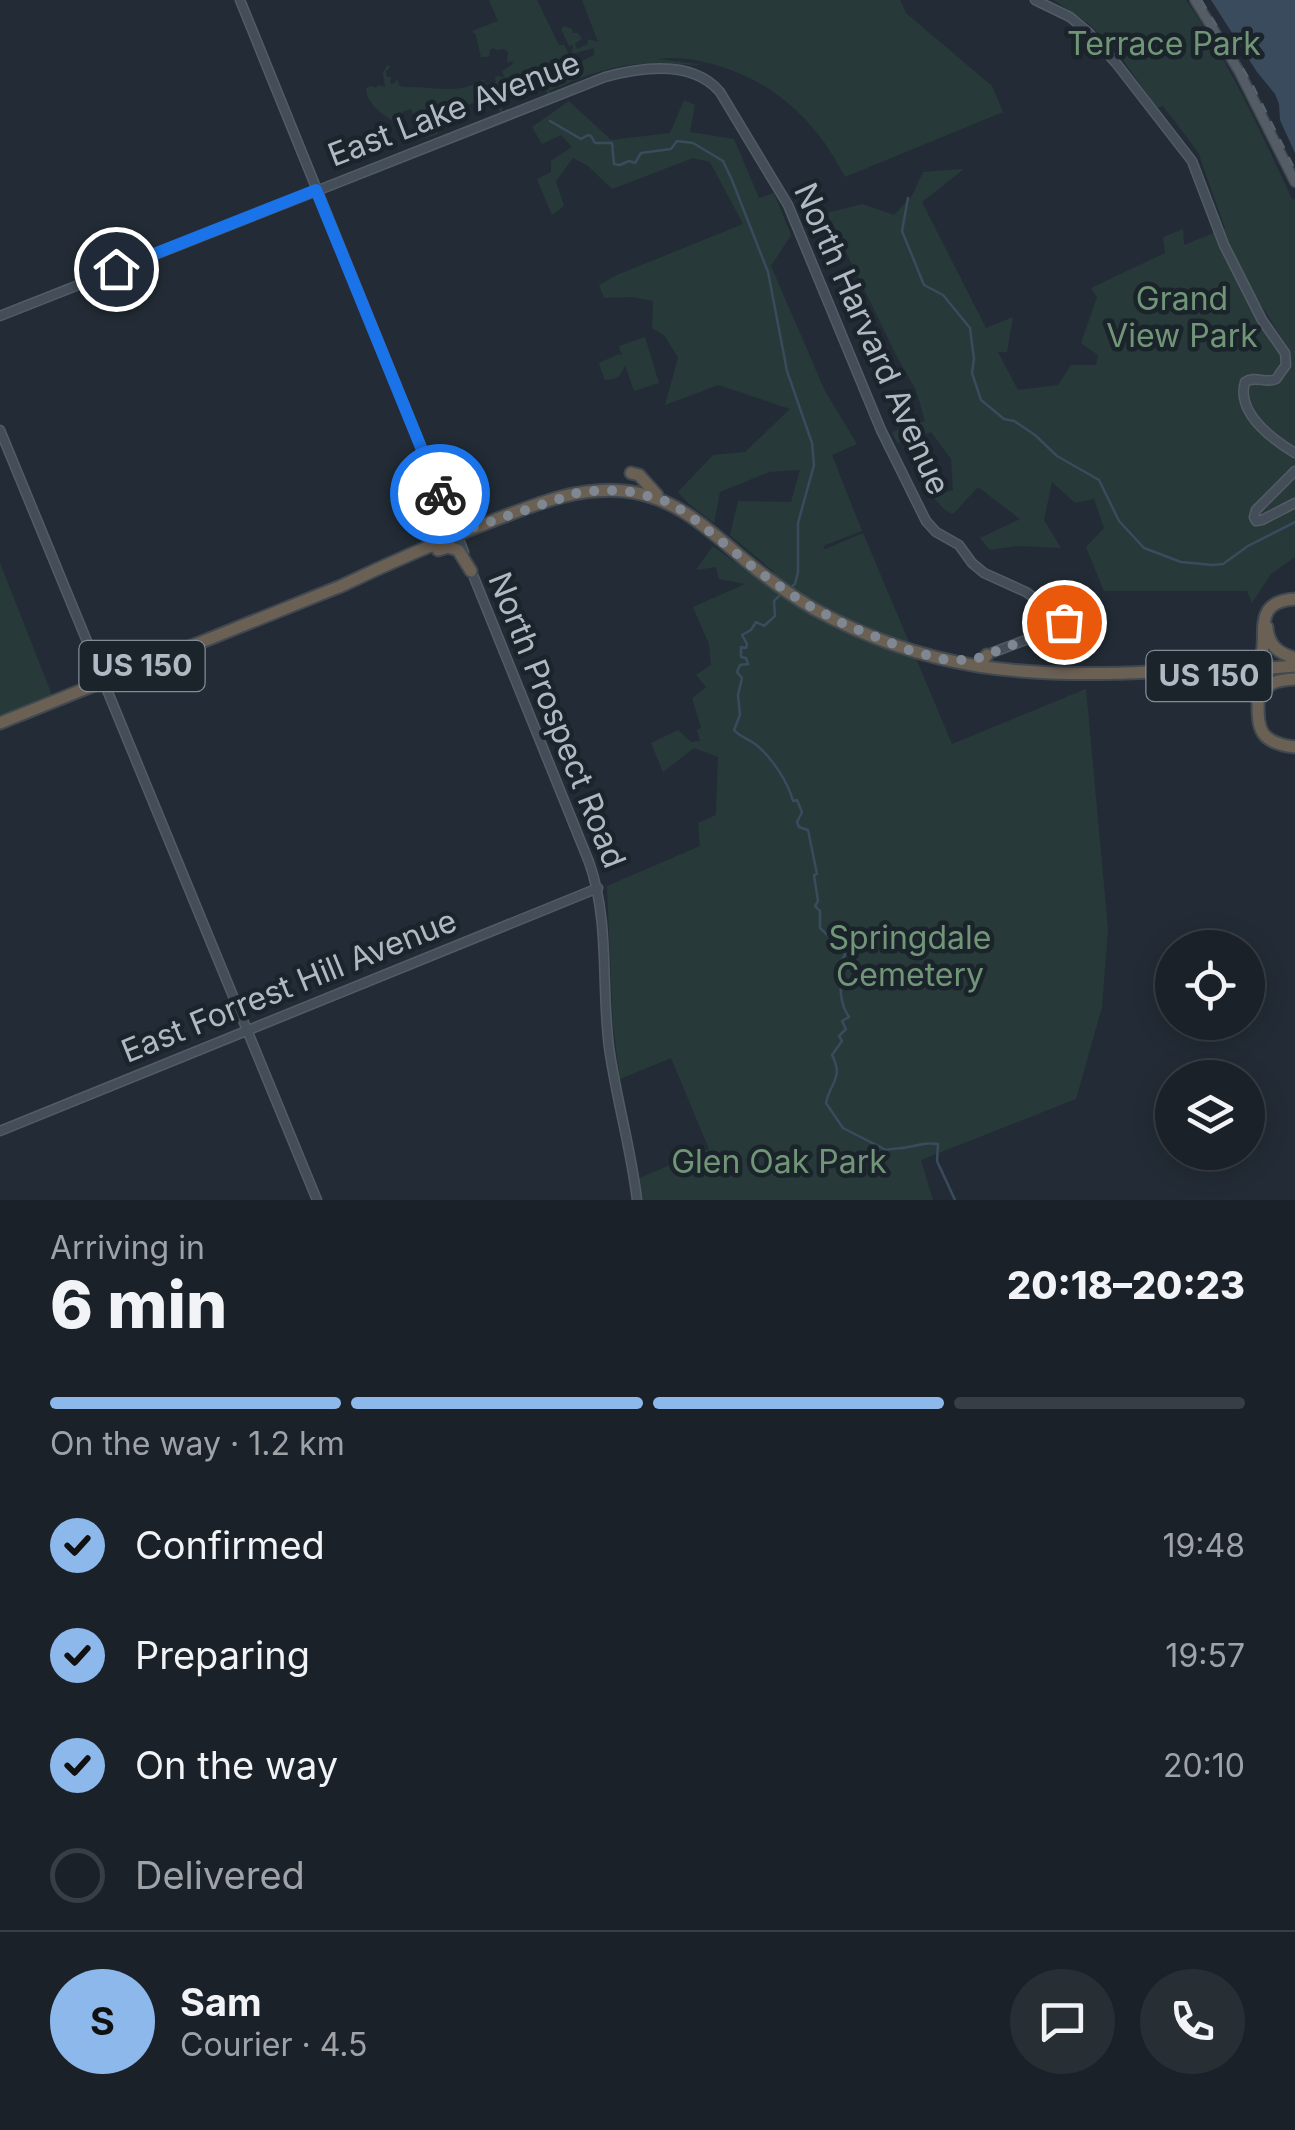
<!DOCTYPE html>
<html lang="en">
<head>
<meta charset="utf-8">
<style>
  :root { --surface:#1a2128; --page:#272e34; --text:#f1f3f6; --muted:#9fa3a8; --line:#383e45; --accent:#8cb8ec }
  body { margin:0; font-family:Inter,sans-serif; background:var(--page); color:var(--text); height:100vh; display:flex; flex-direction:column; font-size:38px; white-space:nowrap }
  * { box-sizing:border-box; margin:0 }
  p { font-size:32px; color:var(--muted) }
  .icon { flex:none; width:55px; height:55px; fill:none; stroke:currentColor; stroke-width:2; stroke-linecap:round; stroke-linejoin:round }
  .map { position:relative; height:1200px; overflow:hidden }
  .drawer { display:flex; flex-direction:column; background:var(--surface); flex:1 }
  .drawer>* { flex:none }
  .buttons { position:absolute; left:1155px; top:930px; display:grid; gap:20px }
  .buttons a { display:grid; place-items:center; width:110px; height:110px; border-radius:50%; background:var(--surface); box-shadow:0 5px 25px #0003,0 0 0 2px var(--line); font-size:50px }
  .pin { position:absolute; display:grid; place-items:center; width:85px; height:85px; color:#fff; margin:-42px; border:5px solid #fff; border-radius:50%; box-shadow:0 2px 10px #0007 }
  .courier { position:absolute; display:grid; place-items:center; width:100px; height:100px; margin:-50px; border:8px solid #1a73e8; border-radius:50%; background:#fff; color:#222; box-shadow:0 2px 12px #0007 }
  .summary em { font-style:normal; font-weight:800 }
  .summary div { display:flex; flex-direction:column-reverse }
  .summary { display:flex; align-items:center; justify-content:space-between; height:170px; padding:0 50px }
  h1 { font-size:65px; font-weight:800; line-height:75px }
  .bar { display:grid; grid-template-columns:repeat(4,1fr); gap:15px 10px; align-content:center; height:120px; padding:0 50px }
  .bar i { height:12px; border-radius:8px; background:var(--line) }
  .bar .current { background:var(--accent) }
  .bar p { grid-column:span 4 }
  .line { display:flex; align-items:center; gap:25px; padding:0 50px; border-top:2px solid var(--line) }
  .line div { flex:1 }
  .round { display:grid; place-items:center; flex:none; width:105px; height:105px; border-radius:52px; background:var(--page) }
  ol { padding:0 50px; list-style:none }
  li { display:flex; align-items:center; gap:30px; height:110px }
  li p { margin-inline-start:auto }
  li .icon { padding:10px; border-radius:50%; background:var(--accent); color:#111; stroke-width:4 }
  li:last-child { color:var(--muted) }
  li i { width:55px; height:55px; border:5px solid var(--line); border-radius:50% }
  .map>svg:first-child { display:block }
  .green { fill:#273a39 }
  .water { fill:#394b5d }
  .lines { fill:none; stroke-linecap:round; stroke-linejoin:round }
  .stream { stroke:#394b5d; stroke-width:2.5 }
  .secondary-casing { stroke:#535c64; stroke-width:11 }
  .primary-casing { stroke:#3f4750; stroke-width:12 }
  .highway-casing { stroke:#404951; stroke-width:15 }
  .secondary { stroke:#444e59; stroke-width:8 }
  .primary { stroke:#545d66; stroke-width:9 }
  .highway { stroke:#6b6054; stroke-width:11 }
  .rail { stroke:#58626d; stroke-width:2.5; stroke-dasharray:10 10; stroke-linecap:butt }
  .done { stroke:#7f8892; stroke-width:10; stroke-dasharray:0 18 }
  .route { stroke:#1a73e8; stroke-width:12 }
  .labels { text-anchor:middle; stroke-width:9; stroke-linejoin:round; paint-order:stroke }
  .shield { fill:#1b232b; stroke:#838c95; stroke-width:2.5 }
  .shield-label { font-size:30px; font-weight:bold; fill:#b0b9c3 }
  .park-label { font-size:32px; fill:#719677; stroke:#1b232b }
  .street-label { font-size:32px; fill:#b0b9c3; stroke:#1b232b }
</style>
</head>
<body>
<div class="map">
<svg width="1295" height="1200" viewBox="0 0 1295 1200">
  <rect width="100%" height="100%" fill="#232c36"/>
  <path class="green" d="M489,0H537L559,45H564L573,62L578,63L594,55V48L572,54L573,45L569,46L561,29L564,26L572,29L573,33H578L582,39L575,44L577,49L588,44V39L598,42L582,0H900L906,13L992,86L1003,112L845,177C818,124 778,84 719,66C699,60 679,56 658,59L704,65C683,65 661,63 641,64C611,65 576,79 549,91L552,95L548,96L546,91H533L526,96L524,95L501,99L499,101L503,112H500L496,101L489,102L487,100C469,106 450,104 433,115L438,134L425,138L411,109L402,112L404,118L394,122C380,112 367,104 366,88L372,86L376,88L378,85L385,87L383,73L387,65L391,67L386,71L387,77H391L390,84L395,83L397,79L400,86L405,87C432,86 461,96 483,79L486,84L496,82L495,76L504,77L502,71L513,64L512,61L507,63L508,52L504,49L496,50L493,48L490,50L489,57H481L476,35L472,31L498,21Z
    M1054,0H1186C1229,62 1260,130 1292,199H1295V557L1271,574L1252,603L1247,591H1104L1086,547L1104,528L1094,499L1075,503L1052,482L1044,520L1061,548L1016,546L990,550L980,538L1020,519L978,487L953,514L945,510L932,496L953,490L951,459L931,432L897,443L892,432L925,421L916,390L896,355L827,213L862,204L894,215L912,196L923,172L964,169L922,202L986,328L1013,317L1007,352H998L1018,390L1058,385L1071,365H1096L1098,355L1081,343L1097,297L1091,288L1165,253L1163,237L1183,229L1184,245L1214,233C1232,272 1250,311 1274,346C1279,353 1283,359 1278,367C1267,388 1239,359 1239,392H1245L1248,384L1265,386L1275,384L1285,376L1290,361L1289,349L1254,294L1222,230L1225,228L1198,152L1163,106L1157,108L1116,50L1089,24Z
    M684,100L695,105L690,132L734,139L759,198L774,193L791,235L771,266L825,391L857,444L832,455L862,531L825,545L823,550L863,533L952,744L1086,689L1108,929L1102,1007L1076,1099L921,1160L933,1200H642L639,1178L709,1149L671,1058L620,1079L613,1025L607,886L700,846L698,823L716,815L718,757L694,748L663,772L651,743L678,730L691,742L700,741L697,730L701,728L692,698L706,687L696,675L711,665L709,644L693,607L745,584L719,579L716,567L696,570L713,546L758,579L774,572L730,535L738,501L791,502L800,470L769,472L720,492L714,523L690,505L678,492L713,455L745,452L790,409L718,385L665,405L678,358L665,336L652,328L653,301L632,297L604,298L599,285L617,275L743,224L710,162L693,158L612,189L588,166L573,158L556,181L564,206L552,215L537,179L551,172V161L572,147L561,135L542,144L532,127L569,101L611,140L670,133Z
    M645,337L659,383L634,391L625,365C622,375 617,380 605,380L599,364L601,362L619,354L622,356L619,346Z
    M0,563L52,695L0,716Z"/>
  <path class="water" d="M1211,0H1295V153L1280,120L1279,104L1275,94L1257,72Z"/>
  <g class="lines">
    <path class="stream" d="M550,121L581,139L588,135L591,136L595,143H612L614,164L620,165L629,161L635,163L641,153L671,149L677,141L693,143L723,161L732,180L768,272L787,371L812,443L814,465L798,523V572L795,584L790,588
      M908,198L902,231L924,285L943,295L970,328L974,359L972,373L981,400L1004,419L1014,421L1035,435L1057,456L1099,480L1119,521L1144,548L1181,562L1213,565L1223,564L1248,546L1295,522
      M780,595L774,601L775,616L764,626L756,622L751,630L742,635L747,644L746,648L741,647V657L746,658L748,664L740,665L737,672L742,678L738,695L740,715L734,730C740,737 747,738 755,744C771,756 788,782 793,801L797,800L802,812L797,822L799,827L808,830L817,874L814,875L818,901L815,906L820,911V928L835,942L840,943L845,955L842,960C841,980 837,1000 849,1017L842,1021L846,1029L839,1036L842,1041L832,1055C844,1078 830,1083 826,1103L843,1128L886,1150C894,1148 901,1149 908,1147C923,1145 922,1142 938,1144L937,1161L955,1200"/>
    <g class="secondary-casing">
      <path id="secondary" d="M240,0L464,552
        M1035,0L1070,17L1089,33L1116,63L1192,161L1224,245L1262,320L1285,353L1286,365L1276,379C1265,384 1255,375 1245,382C1236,413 1272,439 1295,453
        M0,316L605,77C642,67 693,60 720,92L788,205L881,430L926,521L936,532L959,545L972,563L984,573L1026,592L1064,619L1063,623L1060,627L986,655
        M0,430L317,1200
        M1295,471L1256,510L1254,517L1256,521L1262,520L1295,503
        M471,570L589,862C610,921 601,985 609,1047C616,1098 631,1148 637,1200
        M0,1131L598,888"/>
    </g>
    <g class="primary-casing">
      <path id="primary" d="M1195,0L1239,71L1295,182"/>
    </g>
    <g class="highway-casing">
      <path id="highway" d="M631,473L639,475L657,495
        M451,521L461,528L472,529
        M438,550L448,547L458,550L471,571
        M339,587C389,563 440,541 492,521C534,505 578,486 624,491C675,496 709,530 746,561C768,579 790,595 814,609C927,671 1026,678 1151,672C1199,669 1247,671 1295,666
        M1267,627C1268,645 1278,653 1295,658
        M983,660L987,655
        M1250,668C1281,655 1240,602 1295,599
        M1236,676L1251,677L1257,683C1261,717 1248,742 1295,747
        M1261,697C1267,681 1279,680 1295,679
        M0,723L346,584"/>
    </g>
    <use href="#secondary" class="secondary"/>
    <use href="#primary" class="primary"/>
    <use href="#highway" class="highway"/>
    <path class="rail" d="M1201,0L1251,82L1295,170"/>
  </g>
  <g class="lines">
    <path class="done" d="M440,494L451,521L468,529L577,493L603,490L634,492L668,502L688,514L759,572L804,603L844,624L911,651L946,660H973L1060,627L1064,622"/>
    <path class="route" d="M116,269L316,190L440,494"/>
  </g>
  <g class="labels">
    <g class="shield">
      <rect x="79.5" y="641" width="125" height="50" rx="8"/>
      <rect x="1146.5" y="651" width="125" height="50" rx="8"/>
    </g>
    <g class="shield-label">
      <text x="142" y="676">US 150</text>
      <text x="1209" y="686">US 150</text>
    </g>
    <g class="park-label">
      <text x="1164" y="55">Terrace Park</text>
      <text x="1182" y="310">Grand<tspan x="1182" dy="37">View Park</tspan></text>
      <text x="910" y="949">Springdale<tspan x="910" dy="37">Cemetery</tspan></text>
      <text x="779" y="1173">Glen Oak Park</text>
    </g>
    <g class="street-label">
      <text transform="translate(454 109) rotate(-21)" y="11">East Lake Avenue</text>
      <text transform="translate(872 339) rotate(66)" y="11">North Harvard Avenue</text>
      <text transform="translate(557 720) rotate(68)" y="11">North Prospect Road</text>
      <text transform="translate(289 986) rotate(-22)" y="11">East Forrest Hill Avenue</text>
    </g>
  </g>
</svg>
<div class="buttons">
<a><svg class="icon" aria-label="locate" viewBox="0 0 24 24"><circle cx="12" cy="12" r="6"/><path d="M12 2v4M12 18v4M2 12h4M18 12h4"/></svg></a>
<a><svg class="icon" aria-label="layers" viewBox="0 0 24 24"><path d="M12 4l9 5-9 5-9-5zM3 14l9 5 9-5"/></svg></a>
</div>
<div class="pin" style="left:1064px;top:622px;background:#ea580c"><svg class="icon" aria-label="bag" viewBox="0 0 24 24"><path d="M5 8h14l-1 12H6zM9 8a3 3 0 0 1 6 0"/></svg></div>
<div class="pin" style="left:116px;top:269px;background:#1f2937"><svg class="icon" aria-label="home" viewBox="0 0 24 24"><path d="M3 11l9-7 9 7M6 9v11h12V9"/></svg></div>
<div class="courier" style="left:440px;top:494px"><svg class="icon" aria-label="bike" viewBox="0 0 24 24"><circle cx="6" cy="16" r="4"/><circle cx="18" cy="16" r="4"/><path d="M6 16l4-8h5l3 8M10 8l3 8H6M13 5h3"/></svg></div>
</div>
<section class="drawer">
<div class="summary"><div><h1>6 min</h1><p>Arriving in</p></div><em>20:18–20:23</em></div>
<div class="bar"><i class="current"></i><i class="current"></i><i class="current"></i><i></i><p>On the way · 1.2 km</p></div>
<ol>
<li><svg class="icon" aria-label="check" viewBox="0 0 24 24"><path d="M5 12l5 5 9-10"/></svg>Confirmed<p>19:48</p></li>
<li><svg class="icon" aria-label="check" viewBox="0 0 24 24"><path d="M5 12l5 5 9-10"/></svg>Preparing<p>19:57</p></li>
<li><svg class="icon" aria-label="check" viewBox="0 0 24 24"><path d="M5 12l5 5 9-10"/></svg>On the way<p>20:10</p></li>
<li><i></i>Delivered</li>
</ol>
<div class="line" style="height:180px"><b class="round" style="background:var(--accent);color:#111">S</b><div><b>Sam</b><p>Courier · 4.5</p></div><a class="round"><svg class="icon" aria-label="chat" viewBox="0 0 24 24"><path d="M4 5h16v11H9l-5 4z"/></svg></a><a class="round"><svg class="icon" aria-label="phone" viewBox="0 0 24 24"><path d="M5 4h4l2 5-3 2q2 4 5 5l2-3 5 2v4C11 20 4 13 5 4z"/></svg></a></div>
</section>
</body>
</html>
